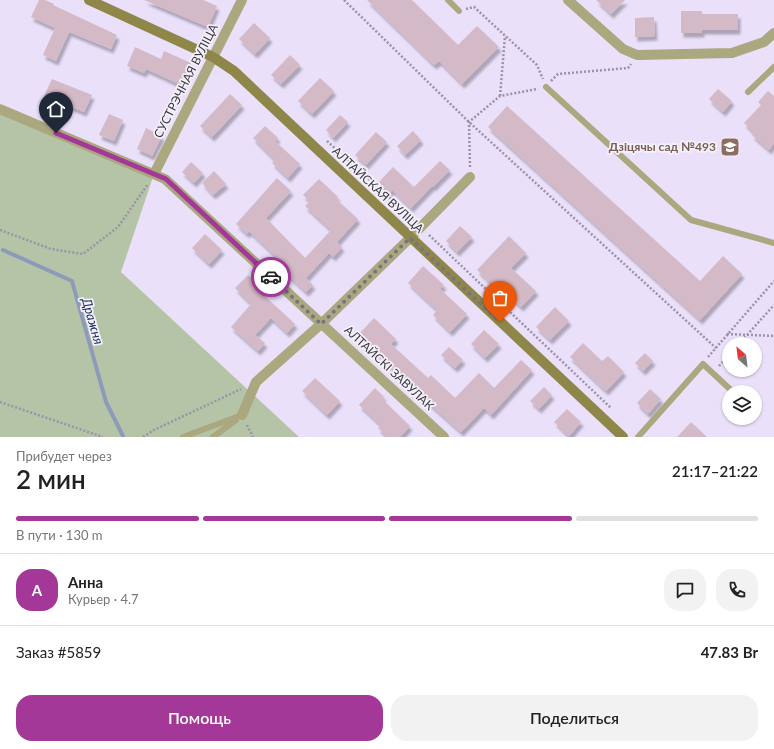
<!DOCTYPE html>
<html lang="ru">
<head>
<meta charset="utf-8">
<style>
  :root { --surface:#fff; --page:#f2f2f2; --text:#222; --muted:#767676; --line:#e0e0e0; --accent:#a43898 }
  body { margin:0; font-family:Lato,sans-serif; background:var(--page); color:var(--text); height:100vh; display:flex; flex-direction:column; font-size:15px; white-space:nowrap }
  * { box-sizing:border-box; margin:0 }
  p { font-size:13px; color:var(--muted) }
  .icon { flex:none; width:22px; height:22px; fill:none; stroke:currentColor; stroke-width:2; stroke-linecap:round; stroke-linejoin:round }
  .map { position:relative; height:437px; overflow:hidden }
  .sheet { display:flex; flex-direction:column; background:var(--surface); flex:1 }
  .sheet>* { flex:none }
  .needle { width:26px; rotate:332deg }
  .tools { position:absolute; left:722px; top:337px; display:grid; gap:8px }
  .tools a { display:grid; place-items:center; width:40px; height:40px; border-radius:50%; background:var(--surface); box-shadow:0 1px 3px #0004; font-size:20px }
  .pin { position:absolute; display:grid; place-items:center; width:34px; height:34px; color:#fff; margin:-41px -17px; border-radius:50% 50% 50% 0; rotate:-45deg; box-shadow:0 0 4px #0007 }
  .pin .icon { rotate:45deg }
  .courier { position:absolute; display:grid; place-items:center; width:40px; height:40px; margin:-20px; border:3px solid #a43898; border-radius:50%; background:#fff; color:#222; box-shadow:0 1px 5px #0007 }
  .overview em { font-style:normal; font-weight:600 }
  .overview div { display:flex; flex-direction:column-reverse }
  .overview { display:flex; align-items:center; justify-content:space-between; height:68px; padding:0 16px }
  h1 { font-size:26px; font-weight:600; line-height:30px }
  .bar { display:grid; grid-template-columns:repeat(4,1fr); gap:6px 4px; align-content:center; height:48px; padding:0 16px }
  .bar i { height:5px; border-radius:3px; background:var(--line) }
  .bar .selected { background:var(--accent) }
  .bar p { grid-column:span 4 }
  .line { display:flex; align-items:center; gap:10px; padding:0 16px; border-top:1px solid var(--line) }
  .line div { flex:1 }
  .round { display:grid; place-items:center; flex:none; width:42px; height:42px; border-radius:16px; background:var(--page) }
  .button { display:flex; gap:8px; margin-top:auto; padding:8px 16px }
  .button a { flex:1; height:46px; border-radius:16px; background:var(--accent); color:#fff; font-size:16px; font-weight:600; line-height:46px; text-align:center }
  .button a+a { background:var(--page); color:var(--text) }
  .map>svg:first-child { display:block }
  .green { fill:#b5c4a6 }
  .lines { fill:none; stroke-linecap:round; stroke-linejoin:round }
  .stream { stroke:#8d9aba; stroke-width:4 }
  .building { fill:#d4b9c6; filter:url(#shadow) }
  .path { stroke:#9a93a6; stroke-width:2.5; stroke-dasharray:2 2; stroke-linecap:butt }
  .service { stroke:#aba77f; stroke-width:6 }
  .minor { stroke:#aba77f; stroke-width:10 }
  .secondary { stroke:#8f8749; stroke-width:10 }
  .done { stroke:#787382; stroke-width:4; stroke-dasharray:0 7.2 }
  .route { stroke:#a43898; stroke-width:5 }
  .labels { text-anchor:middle; stroke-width:3.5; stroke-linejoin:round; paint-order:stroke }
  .street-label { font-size:12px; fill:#3b3842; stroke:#f5f1fb }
  .education-label { font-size:12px; font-weight:bold; fill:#785e54; stroke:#f5f1fb; text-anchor:end }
  .water-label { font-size:13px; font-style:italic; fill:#1c3063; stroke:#f5f1fb }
</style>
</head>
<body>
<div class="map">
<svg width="774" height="437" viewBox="0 0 774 437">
  <defs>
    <filter id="shadow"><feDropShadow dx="2.5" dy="4.5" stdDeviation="1" flood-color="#0004"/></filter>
  </defs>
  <rect width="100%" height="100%" fill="#eae0fa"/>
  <path class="green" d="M0,108L154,174L121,272L299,437H0Z"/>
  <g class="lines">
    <path class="stream" d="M3,250L72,281L106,402L123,436"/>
  </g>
  <path class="building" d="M39,0H45L54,4L53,5L117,35L111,49L69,32L56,61L43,55L55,28L31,17Z
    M144,0H203L217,6L208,27Z
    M367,0H412L458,45L477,26L499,47L462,84L439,61L434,65Z
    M596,0H625L611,14Z
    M681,11H702V14H738V30H702V33H681Z
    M654,17L655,36L635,37V18Z
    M254,23L270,38L255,54L239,39Z
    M135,47L161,59L164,51L191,63L181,85L146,69L144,73L127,66Z
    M290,55L300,65L281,84L271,75Z
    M320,78L334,91L312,114L298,101Z
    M52,79L92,95L84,112L44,96Z
    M718,89L732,101L723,112L709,99Z
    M768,91L774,96V143L769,150L752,135L754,133L744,123L761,105L758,102Z
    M230,94L242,105L212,137L200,126Z
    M507,106L700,281L723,256L742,274L700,320L488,127Z
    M109,114L123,120L114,141L99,135Z
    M340,115L348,122L333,138L326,130Z
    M265,126L278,138L275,141L300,164L288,178L272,163L275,160L253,138Z
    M146,128L162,136L152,156L137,149Z
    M413,131L421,140L405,155L397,146Z
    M376,132L387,142L366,165L355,155Z
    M440,161L450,170L433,187L432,186L411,208L392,190L390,193L379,182L393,167L414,187Z
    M191,162L203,173L194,183L182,172Z
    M214,171L226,184L213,195L202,183Z
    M277,178L291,191L266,218L305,258L331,230L305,206L310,201L303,195L319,179L338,197L336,199L358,219L337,242L342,247L333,257L329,253L306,278L313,285L306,292L279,267L283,263L249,231L247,234L236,224Z
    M460,226L472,237L457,252L446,241Z
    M205,234L222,250L209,264L192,248Z
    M509,236L526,253L511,268L536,291L521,307L496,284L494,286L477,270Z
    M423,266L444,285L440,289L467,314L450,332L433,315L437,310L408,283Z
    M248,275L260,286L257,289L295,324L287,333L271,318L255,335L265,343L258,351L231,327L251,304L235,288Z
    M555,307L569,321L550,340L536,327Z
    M374,318L396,339L391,344L428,378L431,375L455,398L479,373L494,388L521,360L532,370L491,415L484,408L461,432L388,367L390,365L358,335Z
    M484,330L499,344L485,358L471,344Z
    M583,343L602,361L608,356L624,372L606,391L570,357Z
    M449,347L463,360L455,368L441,355Z
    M645,353L653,361L643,371L635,363Z
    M315,378L340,401L327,415L302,391Z
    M544,387L552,395L539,409L530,401Z
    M375,388L384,397L382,399L410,426L400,437H388L378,428L381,425L359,405Z
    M650,389L661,399L648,414L637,403Z
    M567,409L581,422L569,436L554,422Z
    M691,422L707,437H677Z"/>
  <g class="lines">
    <path class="path" d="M344,0L469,122L716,348
      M466,9L474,7L537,65L543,79
      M551,81L558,74L628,68L631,64
      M500,96L505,36
      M327,141L414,220
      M470,167L469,122L500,96L537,89
      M0,230L51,249L83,254L118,227L148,184
      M429,235L611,408
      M727,334L774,336
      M739,344L774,305
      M708,357L774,281
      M719,366L729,355
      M0,402L103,437
      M247,425L253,437
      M143,437L154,430L241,389"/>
    <path class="service" d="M448,0L459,11
      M546,87L691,220L774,243
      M748,92L774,67
      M183,437L242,415
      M213,437L236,420
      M638,437L703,364L733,392"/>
    <path class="minor" d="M568,0L623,49L637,55L732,53L764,42L774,33
      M0,109L165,179L444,437
      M154,174L242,0
      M242,415L256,382L321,324L410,238L470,177"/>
    <path class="secondary" d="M89,0L213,57L234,71L623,437"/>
  </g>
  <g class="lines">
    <path class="done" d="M271,277L321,324L410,238L500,322"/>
    <path class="route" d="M56,133L166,179L271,277"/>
  </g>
  <defs>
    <g id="school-square" transform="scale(1)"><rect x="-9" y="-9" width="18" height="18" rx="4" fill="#8d6e63" stroke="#f5f1fb"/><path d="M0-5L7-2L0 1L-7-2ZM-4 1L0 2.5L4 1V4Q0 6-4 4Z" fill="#fff"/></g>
  </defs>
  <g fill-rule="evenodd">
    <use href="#school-square" x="730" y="147"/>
  </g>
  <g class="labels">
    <g class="street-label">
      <text transform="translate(186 81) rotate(-63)" y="4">СУСТРЭЧНАЯ ВУЛІЦА</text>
      <text transform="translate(378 190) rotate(43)" y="4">АЛТАЙСКАЯ ВУЛІЦА</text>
      <text transform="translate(389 368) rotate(43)" y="4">АЛТАЙСКІ ЗАВУЛАК</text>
    </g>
    <g class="education-label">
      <text x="716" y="151">Дзіцячы сад №493</text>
    </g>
    <g class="water-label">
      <text transform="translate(93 321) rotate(74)" y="5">Дражня</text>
    </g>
  </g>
</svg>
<div class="tools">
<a><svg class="needle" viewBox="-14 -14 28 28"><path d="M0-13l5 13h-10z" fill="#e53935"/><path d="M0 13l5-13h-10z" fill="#767676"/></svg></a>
<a><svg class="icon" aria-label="layers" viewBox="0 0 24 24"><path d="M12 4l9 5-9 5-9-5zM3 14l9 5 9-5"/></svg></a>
</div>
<div class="pin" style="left:500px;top:322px;background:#ea580c"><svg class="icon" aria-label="bag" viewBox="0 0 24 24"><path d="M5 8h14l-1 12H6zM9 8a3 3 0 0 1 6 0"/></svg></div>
<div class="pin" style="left:56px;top:133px;background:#1f2937"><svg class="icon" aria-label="home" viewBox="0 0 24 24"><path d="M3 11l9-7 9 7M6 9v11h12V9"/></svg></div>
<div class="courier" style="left:271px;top:277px"><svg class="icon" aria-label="car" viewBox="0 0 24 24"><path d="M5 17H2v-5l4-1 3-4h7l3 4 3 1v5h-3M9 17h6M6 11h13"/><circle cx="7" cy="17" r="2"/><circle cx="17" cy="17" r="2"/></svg></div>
</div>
<section class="sheet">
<div class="overview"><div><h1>2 мин</h1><p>Прибудет через</p></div><em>21:17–21:22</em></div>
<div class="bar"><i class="selected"></i><i class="selected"></i><i class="selected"></i><i></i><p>В пути · 130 m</p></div>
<div class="line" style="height:72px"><b class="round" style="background:var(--accent);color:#fff">А</b><div><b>Анна</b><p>Курьер · 4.7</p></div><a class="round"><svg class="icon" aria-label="chat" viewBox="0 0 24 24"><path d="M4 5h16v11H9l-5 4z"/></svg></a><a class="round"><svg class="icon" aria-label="phone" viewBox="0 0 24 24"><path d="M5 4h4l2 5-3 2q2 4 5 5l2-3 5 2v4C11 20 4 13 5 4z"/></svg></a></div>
<div class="line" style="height:52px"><div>Заказ #5859</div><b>47.83 Br</b></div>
<div class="button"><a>Помощь</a><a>Поделиться</a></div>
</section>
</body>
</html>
